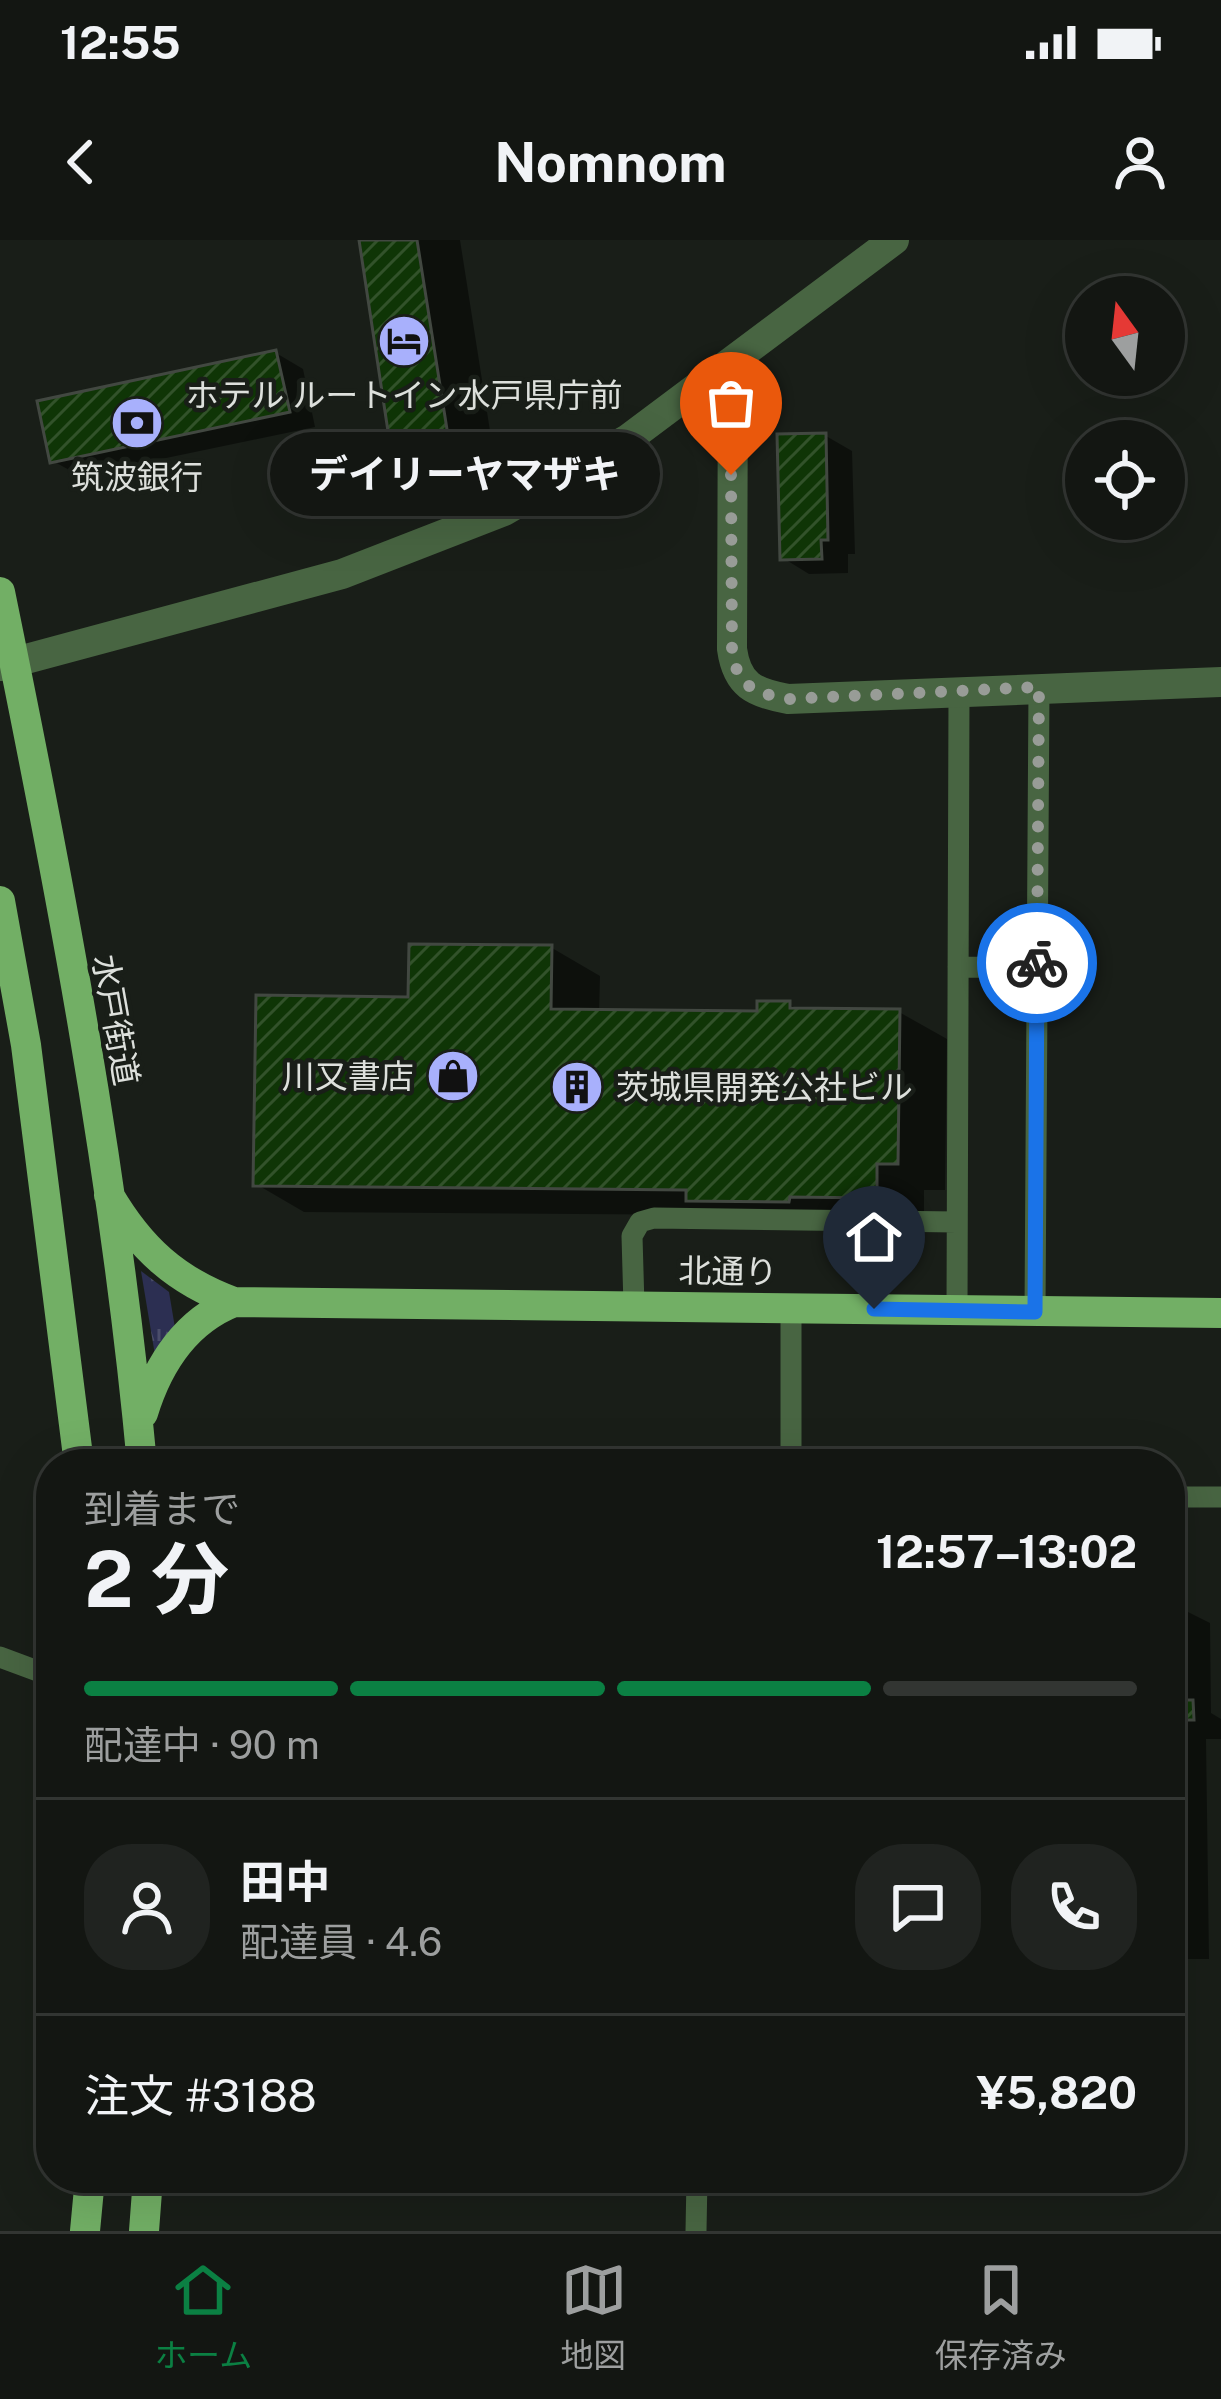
<!DOCTYPE html>
<html lang="ja">
<head>
<meta charset="utf-8">
<style>
  :root { --surface:#131612; --page:#202320; --text:#f1f3f6; --muted:#9d9f9f; --line:#323532; --accent:#0b8043 }
  body { margin:0; font-family:"Public Sans","Noto Sans JP",sans-serif; background:var(--page); color:var(--text); height:100vh; display:flex; flex-direction:column; font-size:45px; white-space:nowrap }
  * { box-sizing:border-box; margin:0 }
  p { font-size:39px; color:var(--muted) }
  .icon { flex:none; width:66px; height:66px; fill:none; stroke:currentColor; stroke-width:2; stroke-linecap:round; stroke-linejoin:round }
  .map { position:relative; flex:1; overflow:hidden }
  .sheet { position:absolute; left:36px; top:1209px; width:1149px; height:744px; display:flex; flex-direction:column; background:var(--surface); border-radius:48px; box-shadow:0 12px 48px #0002,0 0 0 3px var(--line) }
  .sheet>* { flex:none }
  .needle { width:78px; rotate:345deg }
  .buttons { position:absolute; left:1065px; top:36px; display:grid; gap:24px }
  .buttons a { display:grid; place-items:center; width:120px; height:120px; border-radius:50%; background:var(--surface); box-shadow:0 12px 48px #0002,0 0 0 3px var(--line); font-size:60px }
  .pin { position:absolute; display:grid; place-items:center; width:102px; height:102px; color:#fff; margin:-123px -51px; border-radius:50% 50% 50% 0; rotate:-45deg; box-shadow:0 0 12px #0007 }
  .pin .icon { rotate:45deg }
  .courier { position:absolute; display:grid; place-items:center; width:120px; height:120px; margin:-60px; border:9px solid #1a73e8; border-radius:50%; background:#fff; color:#222; box-shadow:0 3px 15px #0007 }
  .bubble { position:absolute; height:84px; border-radius:42px; background:var(--surface); box-shadow:0 12px 48px #0002,0 0 0 3px var(--line); font-size:39px; font-weight:700; line-height:84px; text-align:center }
  .summary em { font-style:normal; font-weight:700 }
  .summary div { display:flex; flex-direction:column-reverse }
  .summary { display:flex; align-items:center; justify-content:space-between; height:204px; padding:0 48px }
  h1 { font-size:78px; font-weight:700; line-height:90px }
  .bar { display:grid; grid-template-columns:repeat(4,1fr); gap:18px 12px; align-content:center; height:144px; padding:0 48px }
  .bar i { height:15px; border-radius:9px; background:var(--line) }
  .bar .selected { background:var(--accent) }
  .bar p { grid-column:span 4 }
  .line { display:flex; align-items:center; gap:30px; padding:0 48px; border-top:3px solid var(--line) }
  .line div { flex:1 }
  .round { display:grid; place-items:center; flex:none; width:126px; height:126px; border-radius:48px; background:var(--page) }
  .status { display:flex; justify-content:space-between; align-items:center; height:84px; padding:0 60px; background:var(--surface); direction:ltr }
  .status svg { height:33px; fill:currentColor }
  header { display:flex; justify-content:space-between; align-items:center; height:156px; padding:0 48px; background:var(--surface); font-size:54px; font-weight:700 }
  .tab-bar { display:flex; justify-content:space-around; align-items:center; height:168px; border-top:3px solid var(--line); background:var(--surface); font-size:33px; color:var(--muted) }
  .tab-bar a { display:grid; justify-items:center; gap:6px }
  .tab-bar .selected { color:var(--accent) }
  .map>svg:first-child { display:block }
  .grass { fill:url(#grass-tufts) }
  .shadow { fill:#0007 }
  .building { fill:url(#building-hatch); stroke:#424841; stroke-width:3 }
  .lines { fill:none; stroke-linecap:round; stroke-linejoin:round }
  .service { stroke:#486542; stroke-width:21 }
  .tertiary { stroke:#486542; stroke-width:30 }
  .primary { stroke:#72af65; stroke-width:30 }
  .done { stroke:#989c97; stroke-width:12; stroke-dasharray:0 21.6 }
  .route { stroke:#1a73e8; stroke-width:15 }
  .labels { text-anchor:middle; stroke-width:9; stroke-linejoin:round; paint-order:stroke }
  .poi-label { font-size:33px; fill:#dde0dc; stroke:#191e18 }
  .street-label { font-size:33px; fill:#dde0dc; stroke:#191e18 }
</style>
</head>
<body>
<div class="status"><b>12:55</b><svg viewBox="0 0 49 12"><path d="M0 12V9h3v3zM5 12V6h3v6zM10 12V3h3v9zM15 12V0h3v12zM26 1h20v11H26zM47 4h2v5h-2z"/></svg></div>
<header><svg class="icon" aria-label="back" viewBox="0 0 24 24"><path d="M15 5l-7 7 7 7"/></svg>Nomnom<svg class="icon" aria-label="person" viewBox="0 0 24 24"><circle cx="12" cy="8" r="4"/><path d="M4 21q1-7 8-7t8 7"/></svg></header>
<div class="map">
<svg width="1221" height="1991" viewBox="0 0 1221 1991">
  <defs>
    <pattern id="grass-tufts" width="24" height="20" patternUnits="userSpaceOnUse" patternTransform="scale(3)"><rect width="24" height="20" fill="#2c2f52"/><path d="M3 7l-1-3M5 7V3M7 7l1-3M15 17l-1-3M17 17v-4M19 17l1-3" fill="none" stroke="#4a4d6a"/></pattern>
    <pattern id="building-hatch" width="6" height="6" patternUnits="userSpaceOnUse" patternTransform="scale(3)"><rect width="6" height="6" fill="#0f3506"/><path d="M-1 1l2-2M0 6l6-6M5 7l2-2" fill="none" stroke="#32522a"/></pattern>
  </defs>
  <rect width="100%" height="100%" fill="#191e18"/>
  <path class="grass" d="M141,1031L169,1052L175,1088L155,1115Z"/>
  <path class="shadow" d="M362,0H460L496,229L442,237L394,209Z
    M276,113L303,129L315,187L80,236L53,221Z
    M826,196L852,211L855,314H848V333L809,334L783,318Z
    M552,708L600,736L599,773L760,774L789,764L801,771L899,772L947,799L945,950H924V984L717,975L304,972L256,944L411,760Z
    M1170,1363L1210,1383L1211,1473L1221,1479V1499H1206L1209,1719H1170Z"/>
  <path class="building" d="M359,0H417L449,202L391,211Z
    M276,110L290,172L50,223L37,161Z
    M826,193L828,300H821L822,319L780,320L777,194Z
    M409,704L552,705L551,769L757,771V761H790V768L900,769L898,924H877V958L790,957L789,962L686,961V950L253,946L256,755L408,757Z
    M1170,1360H1176L1177,1460H1193L1194,1480H1172L1175,1700H1170Z"/>
  <g class="lines">
    <path class="service" d="M958,727L1037,728
      M634,1066L632,996L640,982L654,978L957,982
      M957,1070L959,453
      M1035,1071L1039,447
      M791,1224V1068
      M1170,1257H1221
      M0,1417L51,1436
      M696,1991L697,1938"/>
    <path class="tertiary" d="M733,122L732,409C737,445 754,453 788,459L1221,442
      M0,426L342,334L504,271L628,199L894,0"/>
    <path class="primary" d="M0,352C59,640 115,931 142,1224
      M0,661L26,805L79,1224
      M109,955C140,1008 176,1041 234,1062L1221,1073
      M143,1173C158,1124 186,1081 234,1062
      M85,1991L90,1938
      M144,1991L148,1938"/>
  </g>
  <g class="lines">
    <path class="done" d="M731,235L732,409C736,446 754,453 788,459L1039,447L1037,723"/>
    <path class="route" d="M874,1069L1035,1072L1037,723"/>
  </g>
  <defs>
    <g id="hotel-disc" transform="scale(2.7)"><circle r="9.5" fill="#a8b0fc" stroke="#191e18"/><path d="M-6-4.5h1.5V1H6V5H4.5V3h-9V5H-6ZM-4 0a1.8 1.8 0 1 1 3.6 0ZM.5 0V-2.5h3Q6-2.5 6 0Z" fill="#111"/></g>
    <g id="bank-disc" transform="scale(2.7)"><circle r="9.5" fill="#a8b0fc" stroke="#191e18"/><path d="M-6-4H6V4H-6ZM0-2.3a2.3 2.3 0 1 0 0 4.6a2.3 2.3 0 1 0 0-4.6Z" fill="#111"/></g>
    <g id="shop-disc" transform="scale(2.7)"><circle r="9.5" fill="#a8b0fc" stroke="#191e18"/><path d="M-5-2.5h2.3a2.7 3.5 0 0 1 5.4 0H5L5.5 6h-11ZM-1.5-2.5h3a1.5 2.3 0 0 0-3 0Z" fill="#111"/></g>
    <g id="building-disc" transform="scale(2.7)"><circle r="9.5" fill="#a8b0fc" stroke="#191e18"/><path d="M-4-6H4V6H1V3H-1V6H-4ZM-2.5-4.3h1.7v1.8h-1.7ZM.8-4.3h1.7v1.8H.8ZM-2.5-1h1.7V.8h-1.7ZM.8-1h1.7V.8H.8Z" fill="#111"/></g>
  </defs>
  <g fill-rule="evenodd">
    <use href="#hotel-disc" x="404" y="101"/>
    <use href="#bank-disc" x="137" y="183"/>
    <use href="#shop-disc" x="453" y="836"/>
    <use href="#building-disc" x="577" y="847"/>
  </g>
  <g class="labels">
    <g class="poi-label">
      <text x="404" y="167">ホテル ルートイン水戸県庁前</text>
      <text x="137" y="249">筑波銀行</text>
      <text x="414" y="848" text-anchor="end">川又書店</text>
      <text x="616" y="859" text-anchor="start">茨城県開発公社ビル</text>
    </g>
    <g class="street-label">
      <text transform="translate(116 780) rotate(80)" y="12">水戸街道</text>
      <text transform="translate(728 1031) rotate(1)" y="12">北通り</text>
    </g>
  </g>
</svg>
<div class="buttons">
<a><svg class="needle" viewBox="-14 -14 28 28"><path d="M0-13l5 13h-10z" fill="#e53935"/><path d="M0 13l5-13h-10z" fill="#9d9f9f"/></svg></a>
<a><svg class="icon" aria-label="locate" viewBox="0 0 24 24"><circle cx="12" cy="12" r="6"/><path d="M12 2v4M12 18v4M2 12h4M18 12h4"/></svg></a>
</div>
<div class="pin" style="left:731px;top:235px;background:#ea580c"><svg class="icon" aria-label="bag" viewBox="0 0 24 24"><path d="M5 8h14l-1 12H6zM9 8a3 3 0 0 1 6 0"/></svg></div>
<div class="pin" style="left:874px;top:1069px;background:#1f2937"><svg class="icon" aria-label="home" viewBox="0 0 24 24"><path d="M3 11l9-7 9 7M6 9v11h12V9"/></svg></div>
<div class="courier" style="left:1037px;top:723px"><svg class="icon" aria-label="bike" viewBox="0 0 24 24"><circle cx="6" cy="16" r="4"/><circle cx="18" cy="16" r="4"/><path d="M6 16l4-8h5l3 8M10 8l3 8H6M13 5h3"/></svg></div>
<div class="bubble" style="left:270px;top:192px;width:390px">デイリーヤマザキ</div>
<section class="sheet">
<div class="summary"><div><h1>2 分</h1><p>到着まで</p></div><em>12:57–13:02</em></div>
<div class="bar"><i class="selected"></i><i class="selected"></i><i class="selected"></i><i></i><p>配達中 · 90 m</p></div>
<div class="line" style="height:216px"><a class="round"><svg class="icon" aria-label="person" viewBox="0 0 24 24"><circle cx="12" cy="8" r="4"/><path d="M4 21q1-7 8-7t8 7"/></svg></a><div><b>田中</b><p>配達員 · 4.6</p></div><a class="round"><svg class="icon" aria-label="chat" viewBox="0 0 24 24"><path d="M4 5h16v11H9l-5 4z"/></svg></a><a class="round"><svg class="icon" aria-label="phone" viewBox="0 0 24 24"><path d="M5 4h4l2 5-3 2q2 4 5 5l2-3 5 2v4C11 20 4 13 5 4z"/></svg></a></div>
<div class="line" style="height:156px"><div>注文 #3188</div><b>¥5,820</b></div>
</section>
</div>
<nav class="tab-bar">
<a class="selected"><svg class="icon" aria-label="home" viewBox="0 0 24 24"><path d="M3 11l9-7 9 7M6 9v11h12V9"/></svg>ホーム</a>
<a><svg class="icon" aria-label="map" viewBox="0 0 24 24"><path d="M3 6l6-2 6 2 6-2v14l-6 2-6-2-6 2zM9 4v14M15 6v14"/></svg>地図</a>
<a><svg class="icon" aria-label="saved" viewBox="0 0 24 24"><path d="M7 4h10v16l-5-4-5 4z"/></svg>保存済み</a>
</nav>
</body>
</html>
